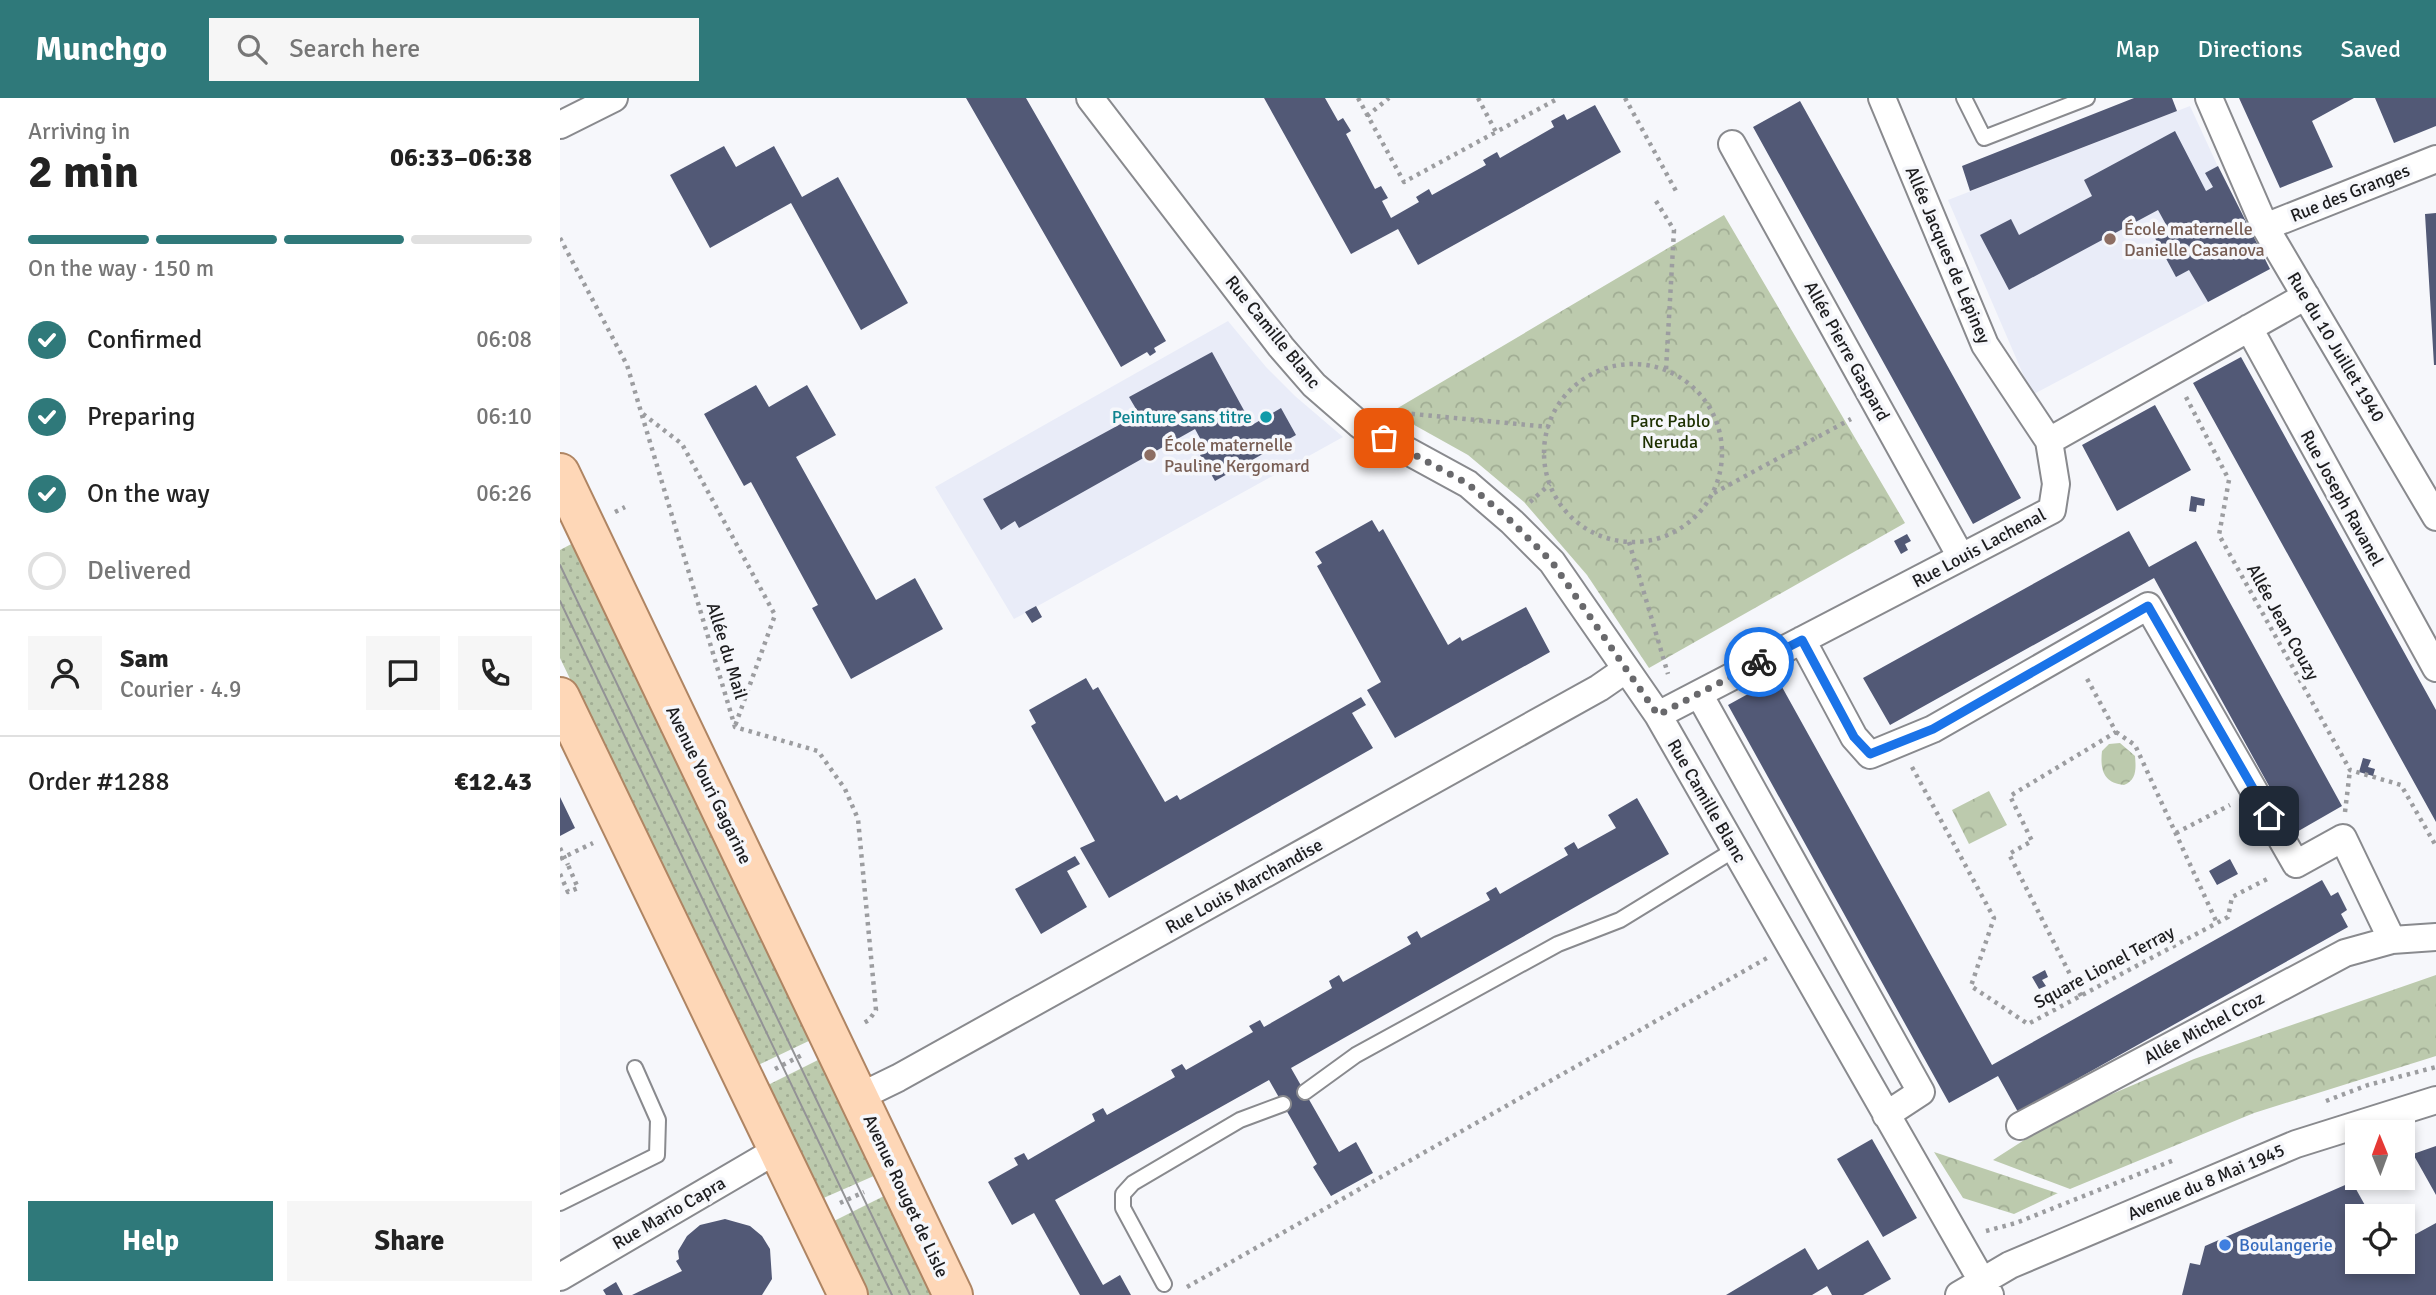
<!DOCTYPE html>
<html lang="en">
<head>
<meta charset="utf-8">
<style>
  :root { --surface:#fff; --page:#f6f6f6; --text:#222; --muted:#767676; --line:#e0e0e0; --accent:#2f797a }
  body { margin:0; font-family:Signika,sans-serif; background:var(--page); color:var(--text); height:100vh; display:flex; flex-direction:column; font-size:26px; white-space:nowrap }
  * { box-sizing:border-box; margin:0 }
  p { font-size:23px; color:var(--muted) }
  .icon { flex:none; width:38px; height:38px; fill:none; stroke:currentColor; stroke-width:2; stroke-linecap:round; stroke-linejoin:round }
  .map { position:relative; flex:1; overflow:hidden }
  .panel { display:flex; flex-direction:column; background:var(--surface); width:560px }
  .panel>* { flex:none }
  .needle { width:46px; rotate:359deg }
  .fabs { position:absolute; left:1785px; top:1022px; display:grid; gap:14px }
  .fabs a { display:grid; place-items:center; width:70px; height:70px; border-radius:0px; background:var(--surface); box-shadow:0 4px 10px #0003; font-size:35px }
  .pin { position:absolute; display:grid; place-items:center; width:60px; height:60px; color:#fff; margin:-30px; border-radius:14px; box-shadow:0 4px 10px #0006 }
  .courier { position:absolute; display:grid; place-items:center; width:70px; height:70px; margin:-35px; border:5px solid #1a73e8; border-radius:50%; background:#fff; color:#222; box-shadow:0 2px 9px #0007 }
  .headline em { font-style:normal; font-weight:700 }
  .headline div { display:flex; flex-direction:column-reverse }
  .headline { display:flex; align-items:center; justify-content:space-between; height:119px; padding:0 28px }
  h1 { font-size:46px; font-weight:700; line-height:52px }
  .bar { display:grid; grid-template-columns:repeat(4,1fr); gap:10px 7px; align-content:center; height:84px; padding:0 28px }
  .bar i { height:9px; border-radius:5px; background:var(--line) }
  .bar .on { background:var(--accent) }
  .bar p { grid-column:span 4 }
  .line { display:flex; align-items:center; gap:18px; padding:0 28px; border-top:2px solid var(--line) }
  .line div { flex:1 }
  .round { display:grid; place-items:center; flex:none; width:74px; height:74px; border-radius:0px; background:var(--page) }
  ol { padding:0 28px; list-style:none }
  li { display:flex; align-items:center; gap:21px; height:77px }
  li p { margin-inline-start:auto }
  li .icon { padding:7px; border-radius:50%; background:var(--accent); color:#fff; stroke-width:4 }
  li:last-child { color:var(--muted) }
  li i { width:38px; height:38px; border:4px solid var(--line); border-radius:50% }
  .primary-button { display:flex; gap:14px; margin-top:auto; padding:14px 28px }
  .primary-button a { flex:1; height:80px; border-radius:0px; background:var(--accent); color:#fff; font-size:28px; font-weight:700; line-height:80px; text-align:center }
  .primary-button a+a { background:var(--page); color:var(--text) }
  header { display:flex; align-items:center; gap:42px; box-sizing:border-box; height:98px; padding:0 35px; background:var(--accent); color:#fff }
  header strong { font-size:33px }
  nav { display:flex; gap:38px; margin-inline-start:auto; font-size:24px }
  .search { width:490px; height:63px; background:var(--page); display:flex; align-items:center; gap:18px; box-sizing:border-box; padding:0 24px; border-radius:0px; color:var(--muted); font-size:26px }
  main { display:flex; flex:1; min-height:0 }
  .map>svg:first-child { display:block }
  .built { fill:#e9ecf8 }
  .grass { fill:url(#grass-dots) }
  .park { fill:url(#park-crowns) }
  .building { fill:#525976 }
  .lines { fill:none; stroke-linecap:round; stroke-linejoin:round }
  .service-casing { stroke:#898a8e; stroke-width:18 }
  .minor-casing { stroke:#898a8e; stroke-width:30 }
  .primary-casing { stroke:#af8563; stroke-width:42 }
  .path { stroke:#9c9da0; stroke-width:4.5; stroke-dasharray:3.5 5; stroke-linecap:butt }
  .service { stroke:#fff; stroke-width:14 }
  .minor { stroke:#fff; stroke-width:26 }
  .primary { stroke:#fed7b7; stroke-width:38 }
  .tram { stroke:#939396; stroke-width:2 }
  .path-bridge { stroke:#9c9da0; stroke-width:4.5; stroke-dasharray:3.5 5; stroke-linecap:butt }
  .done { stroke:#69696c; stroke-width:7; stroke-dasharray:0 12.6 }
  .route { stroke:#1a73e8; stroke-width:9 }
  .education-dot { fill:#8d6e63; stroke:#f6f7fb; stroke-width:2.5 }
  .culture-dot { fill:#0f9aa8; stroke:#f6f7fb; stroke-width:2.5 }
  .shop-dot { fill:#3f7fe0; stroke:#f6f7fb; stroke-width:2.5 }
  .labels { text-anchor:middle; stroke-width:7; stroke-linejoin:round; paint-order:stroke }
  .street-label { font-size:18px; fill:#1d1d1f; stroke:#f6f7fb }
  .education-label { font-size:18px; fill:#785e54; stroke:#f6f7fb; text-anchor:start }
  .culture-label { font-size:18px; fill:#0d838f; stroke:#f6f7fb; text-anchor:end }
  .park-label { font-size:18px; fill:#1d3000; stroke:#f6f7fb }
  .shop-label { font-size:18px; fill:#366cbe; stroke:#f6f7fb; text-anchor:start }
</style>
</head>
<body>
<header>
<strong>Munchgo</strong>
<div class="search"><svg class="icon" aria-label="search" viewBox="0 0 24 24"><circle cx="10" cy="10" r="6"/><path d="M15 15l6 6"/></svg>Search here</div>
<nav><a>Map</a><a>Directions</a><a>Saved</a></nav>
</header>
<main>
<section class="panel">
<div class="headline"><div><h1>2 min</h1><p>Arriving in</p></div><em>06:33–06:38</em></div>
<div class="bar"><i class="on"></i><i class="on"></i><i class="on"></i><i></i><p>On the way · 150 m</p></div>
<ol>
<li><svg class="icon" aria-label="check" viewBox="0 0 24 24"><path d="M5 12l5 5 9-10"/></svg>Confirmed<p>06:08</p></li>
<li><svg class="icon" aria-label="check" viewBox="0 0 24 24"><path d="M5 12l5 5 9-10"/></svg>Preparing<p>06:10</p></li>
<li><svg class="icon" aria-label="check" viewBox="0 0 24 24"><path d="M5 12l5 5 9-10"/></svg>On the way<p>06:26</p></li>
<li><i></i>Delivered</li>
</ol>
<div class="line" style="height:126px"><a class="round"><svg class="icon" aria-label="person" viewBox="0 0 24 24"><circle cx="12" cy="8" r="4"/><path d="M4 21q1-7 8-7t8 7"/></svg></a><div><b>Sam</b><p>Courier · 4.9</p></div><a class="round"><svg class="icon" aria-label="chat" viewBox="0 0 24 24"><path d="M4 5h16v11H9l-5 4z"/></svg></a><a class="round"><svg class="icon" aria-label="phone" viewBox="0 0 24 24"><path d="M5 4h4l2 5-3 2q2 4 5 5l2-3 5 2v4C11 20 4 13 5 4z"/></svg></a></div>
<div class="line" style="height:91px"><div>Order #1288</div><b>€12.43</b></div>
<div class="primary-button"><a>Help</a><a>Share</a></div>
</section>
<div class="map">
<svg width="1876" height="1197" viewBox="0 0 1876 1197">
  <defs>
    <pattern id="grass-dots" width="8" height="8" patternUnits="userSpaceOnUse" patternTransform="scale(1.75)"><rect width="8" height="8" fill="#bccaad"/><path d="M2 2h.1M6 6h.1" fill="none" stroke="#a1ad94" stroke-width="1.8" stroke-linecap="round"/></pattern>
    <pattern id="park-crowns" width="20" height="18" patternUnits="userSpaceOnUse" patternTransform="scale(1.75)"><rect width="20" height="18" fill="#bccaad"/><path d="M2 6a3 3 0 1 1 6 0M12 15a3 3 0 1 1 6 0" fill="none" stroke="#a1ad94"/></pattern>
  </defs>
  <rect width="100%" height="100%" fill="#f6f7fb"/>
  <path class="built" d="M1630,8L1678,112L1710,171L1472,297L1388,102Z
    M668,223L706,269L735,298L783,339L454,521L375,389Z"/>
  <path class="grass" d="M17,443L255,940L196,968L0,560V452Z
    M262,960L316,1077L259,1102L206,988Z
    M328,1096L376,1197H305L270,1125Z"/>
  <path class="park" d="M1164,117L1345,425L1089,570L1027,477L964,404L908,357L831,314Z
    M1560,645L1575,658C1576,670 1577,682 1564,687C1543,685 1540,671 1542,653L1549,646Z
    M1429,693L1447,727L1409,746L1392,712Z
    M1876,877V958L1694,1015L1510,1091L1433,1062L1505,1016L1634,961Z
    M1374,1054L1497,1095H1498L1454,1116L1403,1100Z"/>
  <path class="building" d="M406,0H466L606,243L594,250L596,254L590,258L587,254L561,269Z
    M704,0H765L778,23L783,20L791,33L786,36L815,91L821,88L828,100L822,103L831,120L859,104L856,99L869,91L872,97L926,67L923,62L937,54L940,60L994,29L991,23L1004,16L1007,22L1035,7L1061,54L858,167L838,131L791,156Z
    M1574,0H1612L1617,13L1410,93L1402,68Z
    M1679,0H1794L1752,23L1773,69L1720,90Z
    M1815,0H1876V28L1834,45Z
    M1240,3L1461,400L1413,426L1193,29Z
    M1615,33L1646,93L1653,89L1645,75L1658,68L1710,171L1648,204L1629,172L1616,179L1595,140L1609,132L1598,112L1449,192L1420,137L1451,121L1459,137L1532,98L1524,82Z
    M164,48L176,69L214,48L242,99L278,79L348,205L301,232L231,105L150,150L110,77Z
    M1876,115V267H1874L1865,116Z
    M652,254L692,327L721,310L736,337L655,383L640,357L647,353L635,331L459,430L455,423L441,432L423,401L579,316L569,299Z
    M1681,259L1876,612V724L1633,285Z
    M196,287L209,309L247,287L276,337L236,359L316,502L355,480L383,531L291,581L252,510L258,507L191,384L184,388L144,316Z
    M1595,307L1631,372L1557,413L1522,347Z
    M1631,398L1645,401L1644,408L1637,407L1636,414L1629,413Z
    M812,422L819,434L823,431L888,547L900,539L902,543L966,509L990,554L835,640L807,592L821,584L757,468L762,465L755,454Z
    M1569,433L1589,469L1636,443L1782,708L1735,735L1594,480L1330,627L1303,580Z
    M1347,436L1351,443L1345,446L1348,452L1341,456L1334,443Z
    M476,508L482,519L472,525L465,514Z
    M526,580L533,592L538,589L605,704L617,697L620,702L801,599L806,607L792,615L813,650L549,800L520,750L535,743L471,628L476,625L469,612Z
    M1217,580L1432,967L1762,782L1771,798L1778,794L1787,812L1781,816L1788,829L1458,1014L1438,978L1389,1005L1168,607Z
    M1803,660L1811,662L1808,669L1815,671L1813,678L1799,674Z
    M0,699L15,730L0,738Z
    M1077,700L1109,756L731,970L779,1054L796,1044L813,1075L771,1098L753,1069L757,1066L709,982L495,1102L543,1187L560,1177L571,1197H520L474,1115L452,1127L428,1084L458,1067L454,1060L464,1055L468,1062L535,1023L532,1016L543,1010L547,1017L615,979L611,972L622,966L626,972L693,934L689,928L700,922L704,929L772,890L769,883L779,877L783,884L851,846L847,839L857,833L861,840L930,802L926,795L936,789L940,796L1008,757L1004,750L1014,744L1018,751L1056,730L1048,717Z
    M515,758L520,766L507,773L527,809L481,836L455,791Z
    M1670,761L1678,776L1657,787L1649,773Z
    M1485,872L1488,879L1482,882L1486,888L1479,891L1472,879Z
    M1312,1041L1357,1120L1323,1139L1277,1061Z
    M1876,1048V1097L1853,1056Z
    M1792,1084L1811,1118H1797V1164H1843V1143L1876,1125V1197H1622L1630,1165L1640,1167L1645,1148Z
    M165,1121L190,1128L202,1138L210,1151L212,1181L202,1197H72L122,1173L116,1163L119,1161L118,1153L127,1138L140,1127Z
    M1308,1142L1331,1181L1303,1197H1272L1267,1188L1252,1197H1166L1245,1150L1258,1172Z
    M56,1184L63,1197H46L43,1192Z"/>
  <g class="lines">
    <g class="service-casing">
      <path id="service" d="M1404,0L1424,40L1527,0
        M745,994L796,957L998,846L1060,822L1174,752
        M0,1105L97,1057L98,1022L75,970
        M604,1186L563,1110V1096L573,1085L680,1022L723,1006"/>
    </g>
    <g class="minor-casing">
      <path id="minor" d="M530,0L721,249L754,287L800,327L908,386L952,424L992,464L1098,617L1430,1197
        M1322,0L1425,247L1489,343
        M1649,0L1705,129L1876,419
        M0,27L54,0
        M1172,46L1401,459
        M1705,129L1876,61
        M1689,230L1876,570
        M1242,542L1294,639L1310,657L1373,631L1588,508L1736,766L1783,740L1832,842L1876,839
        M1139,596L1361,994L1326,1017
        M1098,617L1492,412L1496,386L1489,343L1746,198
        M299,999L338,980L1039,590L1065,572
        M1460,1028L1785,855L1832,842
        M0,1179L217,1052
        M1399,1197L1450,1167L1736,1046L1876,1002"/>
    </g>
    <g class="primary-casing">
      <path id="primary" d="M0,375L393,1197
        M0,599L288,1197"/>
    </g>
    <path class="path" d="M798,0L844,84L936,34
      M918,0L936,34L999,0
      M1065,0L1116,93
      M807,18L829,0
      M1096,103L1114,132L1106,272
      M0,140L67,267L175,629L258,653L285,691L298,721L316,912L309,922L302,926
      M984 355a89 89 0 1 1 178 0a89 89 0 1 1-178 0Z
      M1626,299L1669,382L1659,437L1790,672L1841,687L1876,748
      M843,315L989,329
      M83,316L122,346L215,517L175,628
      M1154,395L1291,321
      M970,404L990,386
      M55,414L65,409
      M1069,444L1108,576
      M1556,634L1575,647L1657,825
      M1352,669L1434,820L1411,888L1468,926L1668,819L1672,799L1711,779
      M1785,714L1790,672
      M1616,735L1670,707
      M0,761L33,745
      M0,776L8,794L18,790L8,767
      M1521,898L1449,756L1472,743L1450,698L1556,634L1525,577
      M215,971L242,957
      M1766,1003L1808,987L1876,969
      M280,1105L304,1094
      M1426,1133L1456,1125L1614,1062
      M627,1189L1207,860"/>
    <use href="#service" class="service"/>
    <use href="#minor" class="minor"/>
    <use href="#primary" class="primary"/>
    <path class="tram" d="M0,467L350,1197
      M0,503L332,1197"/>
    <path class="path-bridge" d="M0,750L8,767"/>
  </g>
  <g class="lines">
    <path class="done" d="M824,340L908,386L952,424L992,464L1098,617L1199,564"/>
    <path class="route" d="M1199,564L1242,542L1294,639L1310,656L1373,631L1588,508L1709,718"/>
  </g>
  <g class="education-dot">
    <circle cx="1550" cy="141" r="7"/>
    <circle cx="590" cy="357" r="7"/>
  </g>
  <circle class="culture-dot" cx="706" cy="319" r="7"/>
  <circle class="shop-dot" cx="1665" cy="1147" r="7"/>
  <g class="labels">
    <g class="street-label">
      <text transform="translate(1790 95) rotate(-22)" y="6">Rue des Granges</text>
      <text transform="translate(1388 157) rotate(67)" y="6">Allée Jacques de Lépiney</text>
      <text transform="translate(713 234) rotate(51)" y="6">Rue Camille Blanc</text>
      <text transform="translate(1776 249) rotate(59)" y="6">Rue du 10 Juillet 1940</text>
      <text transform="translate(1287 253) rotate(61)" y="6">Allée Pierre Gaspard</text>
      <text transform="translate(1782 400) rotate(61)" y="6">Rue Joseph Ravanel</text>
      <text transform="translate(1419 450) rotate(-28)" y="6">Rue Louis Lachenal</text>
      <text transform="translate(1723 524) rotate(61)" y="6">Allée Jean Couzy</text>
      <text transform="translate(167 553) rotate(73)" y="6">Allée du Mail</text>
      <text transform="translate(149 687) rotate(64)" y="6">Avenue Youri Gagarine</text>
      <text transform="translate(1147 703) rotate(60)" y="6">Rue Camille Blanc</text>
      <text transform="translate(684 788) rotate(-29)" y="6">Rue Louis Marchandise</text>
      <text transform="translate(1544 869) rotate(-28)" y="6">Square Lionel Terray</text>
      <text transform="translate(1644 930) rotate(-28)" y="6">Allée Michel Croz</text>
      <text transform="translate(1646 1084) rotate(-23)" y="6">Avenue du 8 Mai 1945</text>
      <text transform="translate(346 1098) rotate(65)" y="6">Avenue Rouget de Lisle</text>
      <text transform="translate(109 1115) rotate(-30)" y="6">Rue Mario Capra</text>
    </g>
    <g class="education-label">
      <text x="1564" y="137">École maternelle<tspan x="1564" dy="21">Danielle Casanova</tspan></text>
      <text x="604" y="353">École maternelle<tspan x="604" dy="21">Pauline Kergomard</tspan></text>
    </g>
    <g class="culture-label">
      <text x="692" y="325">Peinture sans titre</text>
    </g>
    <g class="park-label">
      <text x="1110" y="329">Parc Pablo<tspan x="1110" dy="21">Neruda</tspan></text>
    </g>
    <g class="shop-label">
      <text x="1679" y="1153">Boulangerie</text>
    </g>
  </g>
</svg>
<div class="fabs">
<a><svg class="needle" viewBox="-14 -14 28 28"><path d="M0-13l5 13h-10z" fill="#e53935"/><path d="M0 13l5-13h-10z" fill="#767676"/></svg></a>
<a><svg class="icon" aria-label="locate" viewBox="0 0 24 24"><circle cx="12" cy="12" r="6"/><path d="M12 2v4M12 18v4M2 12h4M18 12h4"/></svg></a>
</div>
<div class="pin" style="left:824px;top:340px;background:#ea580c"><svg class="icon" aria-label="bag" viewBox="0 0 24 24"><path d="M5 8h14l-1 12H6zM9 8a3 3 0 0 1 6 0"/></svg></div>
<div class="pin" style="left:1709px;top:718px;background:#1f2937"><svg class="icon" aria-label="home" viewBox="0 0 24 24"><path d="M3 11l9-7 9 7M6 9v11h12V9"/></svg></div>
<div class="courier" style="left:1199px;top:564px"><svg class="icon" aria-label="bike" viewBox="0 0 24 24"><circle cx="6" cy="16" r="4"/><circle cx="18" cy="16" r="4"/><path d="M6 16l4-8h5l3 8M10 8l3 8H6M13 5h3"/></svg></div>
</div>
</main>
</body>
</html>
